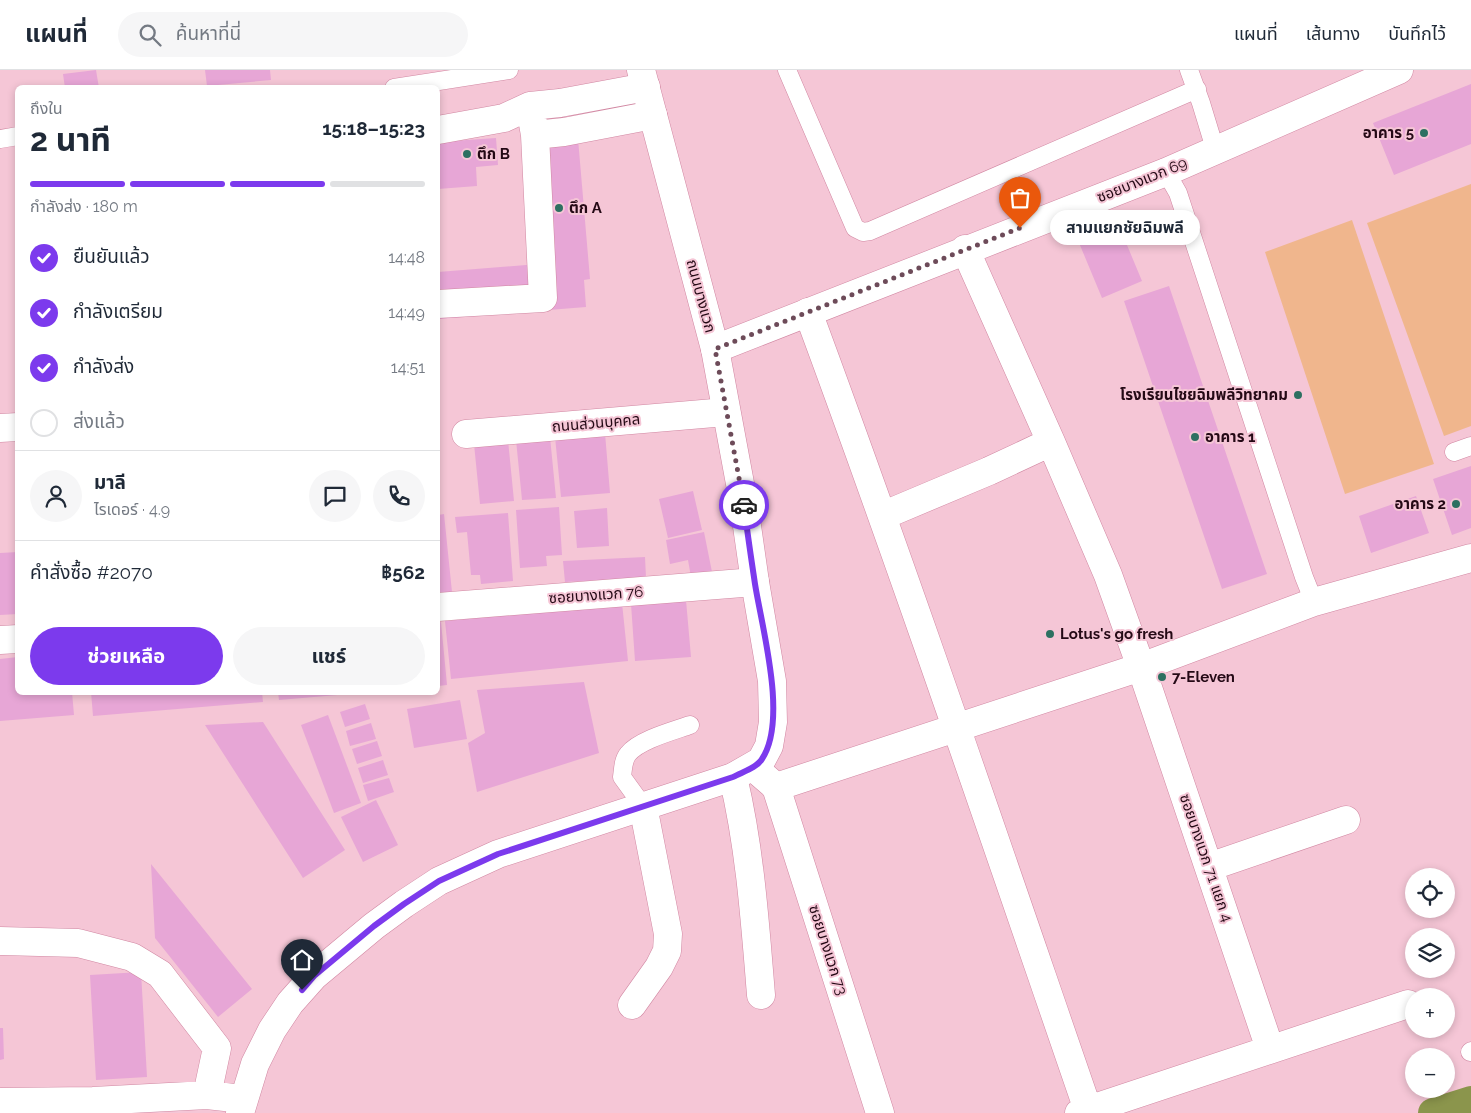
<!DOCTYPE html>
<html lang="th">
<head>
<meta charset="utf-8">
<style>
  :root { --surface:#fff; --page:#f6f6f7; --text:#1f2937; --muted:#747a83; --line:#e0e1e3; --accent:#7c3aed }
  body { margin:0; font-family:Raleway,"Noto Sans Thai",sans-serif; background:var(--page); color:var(--text); height:100vh; display:flex; flex-direction:column; font-size:19px; white-space:nowrap }
  * { box-sizing:border-box; margin:0 }
  p { font-size:16px; color:var(--muted) }
  .icon { flex:none; width:28px; height:28px; fill:none; stroke:currentColor; stroke-width:2; stroke-linecap:round; stroke-linejoin:round }
  .map { position:relative; flex:1; overflow:hidden }
  .side { position:absolute; left:15px; top:15px; width:425px; height:610px; display:flex; flex-direction:column; background:var(--surface); border-radius:8px; box-shadow:0 2px 8px #0003 }
  .side>* { flex:none }
  .buttons { position:absolute; left:1405px; top:798px; display:grid; gap:10px }
  .buttons a { display:grid; place-items:center; width:50px; height:50px; border-radius:50%; background:var(--surface); box-shadow:0 2px 8px #0003; font-size:25px }
  .pin { position:absolute; display:grid; place-items:center; width:42px; height:42px; color:#fff; margin:-51px -21px; border-radius:50% 50% 50% 0; rotate:-45deg; box-shadow:0 0 5px #0007 }
  .pin .icon { rotate:45deg }
  .courier { position:absolute; display:grid; place-items:center; width:50px; height:50px; margin:-25px; border:4px solid #7c3aed; border-radius:50%; background:#fff; color:#222; box-shadow:0 1px 6px #0007 }
  .bubble { position:absolute; height:35px; border-radius:18px; background:var(--surface); box-shadow:0 2px 8px #0003; font-size:16px; font-weight:700; line-height:35px; text-align:center }
  .head em { font-style:normal; font-weight:700 }
  .head div { display:flex; flex-direction:column-reverse }
  .head { display:flex; align-items:center; justify-content:space-between; height:85px; padding:0 15px }
  h1 { font-size:32px; font-weight:700; line-height:38px }
  .bar { display:grid; grid-template-columns:repeat(4,1fr); gap:8px 5px; align-content:center; height:60px; padding:0 15px }
  .bar i { height:6px; border-radius:4px; background:var(--line) }
  .bar .on { background:var(--accent) }
  .bar p { grid-column:span 4 }
  .line { display:flex; align-items:center; gap:12px; padding:0 15px; border-top:1px solid var(--line) }
  .line div { flex:1 }
  .round { display:grid; place-items:center; flex:none; width:52px; height:52px; border-radius:26px; background:var(--page) }
  ol { padding:0 15px; list-style:none }
  li { display:flex; align-items:center; gap:15px; height:55px }
  li p { margin-inline-start:auto }
  li .icon { padding:5px; border-radius:50%; background:var(--accent); color:#fff; stroke-width:4 }
  li:last-child { color:var(--muted) }
  li i { width:28px; height:28px; border:2px solid var(--line); border-radius:50% }
  .primary-button { display:flex; gap:10px; margin-top:auto; padding:10px 15px }
  .primary-button a { flex:1; height:58px; border-radius:30px; background:var(--accent); color:#fff; font-size:20px; font-weight:700; line-height:58px; text-align:center }
  .primary-button a+a { background:var(--page); color:var(--text) }
  header { display:flex; align-items:center; gap:30px; box-sizing:border-box; height:70px; padding:0 25px; background:var(--surface); border-bottom:1px solid var(--line) }
  header strong { font-size:24px }
  nav { display:flex; gap:28px; margin-inline-start:auto; font-size:18px }
  .search { width:350px; height:45px; background:var(--page); display:flex; align-items:center; gap:12px; box-sizing:border-box; padding:0 18px; border-radius:28px; color:var(--muted); font-size:19px }
  .map>svg:first-child { display:block }
  .green { fill:#f0b68d }
  .lines { fill:none; stroke-linecap:round; stroke-linejoin:round }
  .canal { stroke:#8b954c; stroke-width:30 }
  .building { fill:#e7a6d6 }
  .service-casing { stroke:#d187a2; stroke-width:19 }
  .minor-casing { stroke:#d187a2; stroke-width:29 }
  .tertiary-casing { stroke:#d187a2; stroke-width:29 }
  .secondary-casing { stroke:#d187a2; stroke-width:29 }
  .service { stroke:#fff; stroke-width:18 }
  .minor { stroke:#fff; stroke-width:28 }
  .tertiary { stroke:#fff; stroke-width:28 }
  .secondary { stroke:#fff; stroke-width:28 }
  .done { stroke:#6d4b59; stroke-width:5; stroke-dasharray:0 9 }
  .route { stroke:#7c3aed; stroke-width:6 }
  .poi-dot { fill:#2d7061; stroke:#f5c6d6; stroke-width:2 }
  .labels { text-anchor:middle; stroke-width:4; stroke-linejoin:round; paint-order:stroke }
  .poi-label { font-size:15px; font-weight:bold; fill:#240915; stroke:#f5c6d6; text-anchor:start }
  .street-label { font-size:15px; fill:#240915; stroke:#f5c6d6 }
</style>
</head>
<body>
<header>
<strong>แผนที่</strong>
<div class="search"><svg class="icon" aria-label="search" viewBox="0 0 24 24"><circle cx="10" cy="10" r="6"/><path d="M15 15l6 6"/></svg>ค้นหาที่นี่</div>
<nav><a>แผนที่</a><a>เส้นทาง</a><a>บันทึกไว้</a></nav>
</header>
<div class="map">
<svg width="1471" height="1043" viewBox="0 0 1471 1043">
  <rect width="100%" height="100%" fill="#f5c6d6"/>
  <path class="green" d="M1471,114V356L1444,366L1367,153Z
    M1352,150L1434,394L1345,424L1265,182Z"/>
  <g class="lines">
    <path class="canal" d="M1433,1043L1471,1031"/>
  </g>
  <path class="building" d="M96,0L99,18H65L63,4Z
    M205,0H270L271,10L207,16Z
    M1471,14V74L1394,105L1373,53Z
    M577,57L590,209L584,210L586,237L438,249V202L538,194L547,60Z
    M496,68L498,95L476,97L477,116L438,119V72Z
    M1117,151L1142,211L1102,228L1077,168Z
    M1169,216L1267,504L1222,519L1124,231Z
    M605,363L610,423L561,427L555,367Z
    M550,367L556,428L522,430L516,370Z
    M508,370L514,431L480,434L474,374Z
    M1471,396V458L1452,465L1433,409Z
    M693,421L702,460L668,468L659,429Z
    M1416,426L1429,463L1371,483L1359,446Z
    M559,437L562,485L546,486L547,496L520,498L516,440Z
    M607,438L609,476L577,478L574,441Z
    M508,443L513,511L481,514L480,505H471L467,462L457,463L455,447Z
    M444,444L452,522L438,523V445Z
    M704,462L712,502L691,507L688,490L670,494L666,470Z
    M18,482V544L0,545V483Z
    M645,487L646,508L565,512L563,491Z
    M686,530L691,587L635,591L631,534Z
    M622,533L628,591L451,609L445,551Z
    M441,552L447,615L438,616V553Z
    M18,587V622H72L74,645L0,651V589Z
    M584,612L599,683L477,722L468,673L485,663L477,620Z
    M91,622H262L263,632L93,646Z
    M278,622H349V624L279,630Z
    M460,630L467,669L414,678L407,639Z
    M365,634L370,649L345,657L340,642Z
    M328,645L361,733L334,743L301,655Z
    M263,652L345,780L303,808L205,655Z
    M371,653L376,669L350,676L346,661Z
    M377,671L382,686L357,694L352,679Z
    M383,690L388,705L363,713L358,698Z
    M389,708L394,722L368,731L363,715Z
    M376,730L398,775L363,792L341,747Z
    M151,794L252,919L218,947L155,868Z
    M141,902L147,1007L96,1010L90,905Z
    M0,958H3L4,989L0,990Z"/>
  <g class="lines">
    <g class="service-casing">
      <path id="service" d="M787,0L855,158L863,162L870,161L1197,19
        M1189,0L1201,33L1215,79
        M394,18L509,0
        M0,69L18,66
        M1166,102L1178,123L1304,507L1314,532
        M1454,382L1471,376
        M643,736L622,707C623,700 623,690 628,684C639,670 673,661 690,655
        M1470,982L1471,981"/>
    </g>
    <g class="minor-casing">
      <path id="minor" d="M438,60L504,48L530,36L560,33L646,17
        M535,65L564,62L653,45
        M965,179L1051,372L1108,505L1141,597L1270,979
        M438,234L543,228L535,65L530,36
        M808,242C906,507 996,773 1088,1040
        M0,358L18,357
        M466,364L726,342
        M882,446L989,401L1051,372
        M438,537L755,512
        M0,570L18,569
        M753,697L776,717L1141,597L1314,532L1471,488
        M733,707C750,778 755,852 761,925
        M776,717L880,1043
        M1209,797L1346,750
        M0,871L78,873L132,887L160,904L217,978L207,1025
        M632,935L659,897L667,881L668,864L643,736
        M0,1032L93,1031L207,1025L243,1029
        M1079,1043L1408,934"/>
    </g>
    <g class="tertiary-casing">
      <path id="tertiary" d="M715,279L1166,102L1399,0"/>
    </g>
    <g class="secondary-casing">
      <path id="secondary" d="M240,1043L255,994L272,960L290,933L314,906L374,856L404,834L439,811L498,784L733,707L761,691L769,676L773,652L772,611L755,512L744,435L715,279L641,0"/>
    </g>
    <use href="#service" class="service"/>
    <use href="#minor" class="minor"/>
    <use href="#tertiary" class="tertiary"/>
    <use href="#secondary" class="secondary"/>
  </g>
  <g class="lines">
    <path class="done" d="M744,435L715,279L1020,158"/>
    <path class="route" d="M302,920L314,906L374,856L404,834L439,811L498,784L733,707C742,702 757,698 762,689C788,650 762,558 755,514C751,487 747,461 744,435"/>
  </g>
  <g class="poi-dot">
    <circle cx="1424" cy="63" r="5"/>
    <circle cx="467" cy="84" r="5"/>
    <circle cx="559" cy="138" r="5"/>
    <circle cx="1298" cy="325" r="5"/>
    <circle cx="1195" cy="367" r="5"/>
    <circle cx="1456" cy="434" r="5"/>
    <circle cx="1050" cy="564" r="5"/>
    <circle cx="1162" cy="607" r="5"/>
  </g>
  <g class="labels">
    <g class="poi-label">
      <text x="1414" y="68" text-anchor="end">อาคาร 5</text>
      <text x="477" y="89">ตึก B</text>
      <text x="569" y="143">ตึก A</text>
      <text x="1288" y="330" text-anchor="end">โรงเรียนไชยฉิมพลีวิทยาคม</text>
      <text x="1205" y="372">อาคาร 1</text>
      <text x="1446" y="439" text-anchor="end">อาคาร 2</text>
      <text x="1060" y="569">Lotus's go fresh</text>
      <text x="1172" y="612">7-Eleven</text>
    </g>
    <g class="street-label">
      <text transform="translate(1142 110) rotate(-22)" y="5">ซอยบางแวก 69</text>
      <text transform="translate(701 226) rotate(75)" y="5">ถนนบางแวก</text>
      <text transform="translate(596 353) rotate(-5)" y="5">ถนนส่วนบุคคล</text>
      <text transform="translate(596 525) rotate(-4)" y="5">ซอยบางแวก 76</text>
      <text transform="translate(1206 788) rotate(71)" y="5">ซอยบางแวก 71 แยก 4</text>
      <text transform="translate(828 880) rotate(72)" y="5">ซอยบางแวก 73</text>
    </g>
  </g>
</svg>
<div class="buttons">
<a><svg class="icon" aria-label="locate" viewBox="0 0 24 24"><circle cx="12" cy="12" r="6"/><path d="M12 2v4M12 18v4M2 12h4M18 12h4"/></svg></a>
<a><svg class="icon" aria-label="layers" viewBox="0 0 24 24"><path d="M12 4l9 5-9 5-9-5zM3 14l9 5 9-5"/></svg></a>
<a>+</a>
<a>−</a>
</div>
<div class="pin" style="left:1020px;top:158px;background:#ea580c"><svg class="icon" aria-label="bag" viewBox="0 0 24 24"><path d="M5 8h14l-1 12H6zM9 8a3 3 0 0 1 6 0"/></svg></div>
<div class="pin" style="left:302px;top:920px;background:#1f2937"><svg class="icon" aria-label="home" viewBox="0 0 24 24"><path d="M3 11l9-7 9 7M6 9v11h12V9"/></svg></div>
<div class="courier" style="left:744px;top:435px"><svg class="icon" aria-label="car" viewBox="0 0 24 24"><path d="M5 17H2v-5l4-1 3-4h7l3 4 3 1v5h-3M9 17h6M6 11h13"/><circle cx="7" cy="17" r="2"/><circle cx="17" cy="17" r="2"/></svg></div>
<div class="bubble" style="left:1050px;top:140px;width:150px">สามแยกชัยฉิมพลี</div>
<section class="side">
<div class="head"><div><h1>2 นาที</h1><p>ถึงใน</p></div><em>15:18–15:23</em></div>
<div class="bar"><i class="on"></i><i class="on"></i><i class="on"></i><i></i><p>กำลังส่ง · 180 m</p></div>
<ol>
<li><svg class="icon" aria-label="check" viewBox="0 0 24 24"><path d="M5 12l5 5 9-10"/></svg>ยืนยันแล้ว<p>14:48</p></li>
<li><svg class="icon" aria-label="check" viewBox="0 0 24 24"><path d="M5 12l5 5 9-10"/></svg>กำลังเตรียม<p>14:49</p></li>
<li><svg class="icon" aria-label="check" viewBox="0 0 24 24"><path d="M5 12l5 5 9-10"/></svg>กำลังส่ง<p>14:51</p></li>
<li><i></i>ส่งแล้ว</li>
</ol>
<div class="line" style="height:90px"><a class="round"><svg class="icon" aria-label="person" viewBox="0 0 24 24"><circle cx="12" cy="8" r="4"/><path d="M4 21q1-7 8-7t8 7"/></svg></a><div><b>มาลี</b><p>ไรเดอร์ · 4.9</p></div><a class="round"><svg class="icon" aria-label="chat" viewBox="0 0 24 24"><path d="M4 5h16v11H9l-5 4z"/></svg></a><a class="round"><svg class="icon" aria-label="phone" viewBox="0 0 24 24"><path d="M5 4h4l2 5-3 2q2 4 5 5l2-3 5 2v4C11 20 4 13 5 4z"/></svg></a></div>
<div class="line" style="height:65px"><div>คำสั่งซื้อ #2070</div><b>฿562</b></div>
<div class="primary-button"><a>ช่วยเหลือ</a><a>แชร์</a></div>
</section>
</div>
</body>
</html>
